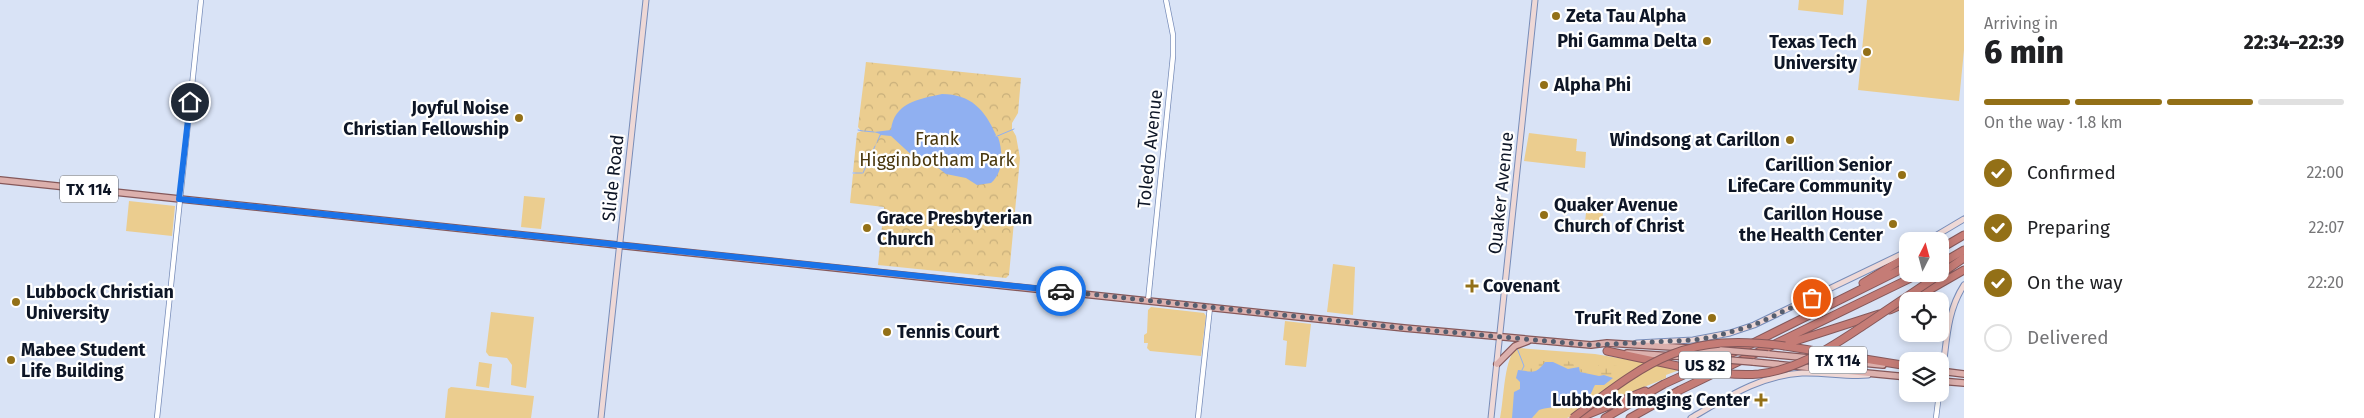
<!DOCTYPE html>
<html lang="en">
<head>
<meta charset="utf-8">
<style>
  :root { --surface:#fff; --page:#f2f2f2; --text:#202124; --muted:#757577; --line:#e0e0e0; --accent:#937017 }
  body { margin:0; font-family:"Fira Sans",sans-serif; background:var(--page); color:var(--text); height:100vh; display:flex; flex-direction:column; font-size:19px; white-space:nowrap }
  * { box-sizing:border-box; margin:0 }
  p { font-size:16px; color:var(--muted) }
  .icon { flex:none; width:28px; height:28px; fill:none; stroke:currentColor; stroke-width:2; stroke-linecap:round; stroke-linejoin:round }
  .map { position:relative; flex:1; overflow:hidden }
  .panel { display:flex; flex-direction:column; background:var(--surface); width:400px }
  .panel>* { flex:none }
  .needle { width:32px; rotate:6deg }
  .tools { position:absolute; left:1899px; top:232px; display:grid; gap:10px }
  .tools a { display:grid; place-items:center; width:50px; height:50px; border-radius:10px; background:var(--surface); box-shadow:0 2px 8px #0003; font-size:25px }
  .pin { position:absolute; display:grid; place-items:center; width:42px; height:42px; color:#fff; margin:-21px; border:2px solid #fff; border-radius:50%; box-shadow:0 1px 5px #0007 }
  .courier { position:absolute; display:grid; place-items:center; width:50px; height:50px; margin:-25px; border:4px solid #1a73e8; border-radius:50%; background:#fff; color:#222; box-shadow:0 1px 6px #0007 }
  .overview em { font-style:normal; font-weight:800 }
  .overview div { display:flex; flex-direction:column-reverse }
  .overview { display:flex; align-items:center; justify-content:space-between; height:85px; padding:0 20px }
  h1 { font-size:32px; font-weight:800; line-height:38px }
  .bar { display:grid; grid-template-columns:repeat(4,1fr); gap:8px 5px; align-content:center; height:60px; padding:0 20px }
  .bar i { height:6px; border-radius:4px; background:var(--line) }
  .bar .selected { background:var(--accent) }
  .bar p { grid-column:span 4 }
  ol { padding:0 20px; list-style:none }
  li { display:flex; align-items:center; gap:15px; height:55px }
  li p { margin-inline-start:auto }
  li .icon { padding:5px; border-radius:50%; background:var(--accent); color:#fff; stroke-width:4 }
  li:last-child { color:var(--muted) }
  li i { width:28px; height:28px; border:2px solid var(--line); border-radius:50% }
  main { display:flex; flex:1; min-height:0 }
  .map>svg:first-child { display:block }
  .grass { fill:#ebcd8f }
  .wetland { fill:url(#wetland-marsh) }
  .park { fill:url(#park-crowns) }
  .water { fill:#90b0f1 }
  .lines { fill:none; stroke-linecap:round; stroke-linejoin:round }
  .stream { stroke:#90b0f1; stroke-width:1 }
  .tertiary-casing { stroke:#778cb8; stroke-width:6 }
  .secondary-casing { stroke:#778cb8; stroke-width:7 }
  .primary-casing { stroke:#85585a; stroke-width:8 }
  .motorway-casing { stroke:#85585a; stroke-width:9 }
  .tertiary { stroke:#fff; stroke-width:4.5 }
  .secondary { stroke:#eed8d6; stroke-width:5 }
  .primary { stroke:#dcb0ad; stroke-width:5.5 }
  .motorway { stroke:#c57c76; stroke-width:7 }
  .primary-bridge-casing { stroke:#85585a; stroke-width:8; stroke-linecap:butt }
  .motorway-bridge-casing { stroke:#85585a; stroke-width:9; stroke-linecap:butt }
  .primary-bridge { stroke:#dcb0ad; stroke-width:5.5 }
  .motorway-bridge { stroke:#c57c76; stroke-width:7 }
  .done { stroke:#555e6f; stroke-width:5; stroke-dasharray:0 9 }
  .route { stroke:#1a73e8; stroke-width:6 }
  .poi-dot { fill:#937017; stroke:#fff; stroke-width:2 }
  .labels { text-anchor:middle; stroke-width:4.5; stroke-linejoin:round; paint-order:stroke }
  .shield { fill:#fff; stroke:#565c67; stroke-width:1 }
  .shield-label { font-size:16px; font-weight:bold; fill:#0e1626 }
  .poi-label { font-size:18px; font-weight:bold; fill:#0e1626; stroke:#fff; text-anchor:start }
  .park-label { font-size:18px; fill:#4a380e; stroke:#fff }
  .street-label { font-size:18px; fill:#0e1626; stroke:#fff }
</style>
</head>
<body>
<main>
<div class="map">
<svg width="1964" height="418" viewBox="0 0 1964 418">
  <defs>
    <pattern id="wetland-marsh" width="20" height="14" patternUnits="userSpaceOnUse" patternTransform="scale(1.25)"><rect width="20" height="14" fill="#ebcd8f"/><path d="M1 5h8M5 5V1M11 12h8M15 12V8" fill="none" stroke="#c8af7b"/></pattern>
    <pattern id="park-crowns" width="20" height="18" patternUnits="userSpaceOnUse" patternTransform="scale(1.25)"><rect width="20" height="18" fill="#ebcd8f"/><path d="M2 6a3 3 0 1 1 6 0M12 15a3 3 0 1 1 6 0" fill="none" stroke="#c8af7b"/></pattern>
  </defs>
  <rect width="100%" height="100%" fill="#d9e3f6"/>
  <path class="grass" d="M1799,0H1844L1843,15L1798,10Z
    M1867,0H1964V50L1959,101L1858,90Z
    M1529,133L1577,139L1576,151L1586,152L1585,168L1524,161Z
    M524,196L545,198L541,229L521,227Z
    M129,201L175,206L172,236L126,231Z
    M1587,204L1603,205L1604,207L1600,233L1584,231Z
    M1333,264L1355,267L1353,315L1327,312Z
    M1151,307L1204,313L1206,316L1201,356L1150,351L1147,348L1148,343H1144V335L1147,333L1148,310Z
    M491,312L534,317L526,388L511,385L512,365L507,358L489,356L486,352Z
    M1285,321L1311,324L1306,367L1285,365L1287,341L1283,340Z
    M1518,348L1595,354L1682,369L1666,375V378L1654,383L1567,418H1500C1504,401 1504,353 1518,348Z
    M479,362L492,364L489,388L476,386Z
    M451,387L534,396L531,418H445L448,389Z"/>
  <path class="wetland" d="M1544,361H1568L1576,366L1568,369C1562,368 1555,362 1550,362C1539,362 1541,378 1521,370L1529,363Z
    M1599,365L1618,366L1617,375L1610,378L1604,375L1599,376L1580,372V368L1585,372H1591Z"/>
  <path class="park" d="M866,62L1021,78L1018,113L1012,123V129L1016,136L1020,158L1009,275L1006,278L878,265L884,207L850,203L853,174L856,173L853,172L857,133L861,131L858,127Z"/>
  <path class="water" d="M942,94C971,94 985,110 996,135L995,137H998C1003,151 1004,172 991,183L977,185L966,178L946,174L937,167L917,160L891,136L881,135L875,146L880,134L874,132L891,130C894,103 918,99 942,94Z
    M1545,362H1553L1568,369L1579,367L1580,372L1599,376L1604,375L1613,378L1604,385H1595C1593,388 1592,393 1589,396C1579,405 1552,406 1539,410L1532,418H1512L1514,392L1520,389V382L1516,378L1518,370C1531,371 1535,376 1545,362Z"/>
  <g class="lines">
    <path class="stream" d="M858,130L863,131
      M864,131L874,132
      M995,137L1014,129
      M853,173H862
      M863,173L875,146
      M1517,348L1524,366L1522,370"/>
    <g class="tertiary-casing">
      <path id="tertiary" d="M1148,301L1173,56V35L1166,0
        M1940,389L1941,381
        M157,418L201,0
        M1198,418L1210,307
        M1936,418L1939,394"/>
    </g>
    <g class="secondary-casing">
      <path id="secondary" d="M1927,241L1964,219
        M1637,343L1693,340L1730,333L1754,325L1908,251
        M1941,381C1947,347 1945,314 1964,285
        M601,418L646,0
        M1491,418L1535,0
        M1691,418C1726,398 1761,375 1802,373C1824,372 1846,377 1868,375"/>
    </g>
    <g class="primary-casing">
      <path id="primary" d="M0,180L1404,328L1591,345L1607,343L1688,348
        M1698,349L1721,350
        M1627,353L1704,358
        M1768,354L1883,365
        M1753,362L1908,377
        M1497,364L1515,346L1528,341
        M1940,371L1964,374
        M1940,381L1964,383"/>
    </g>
    <g class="motorway-casing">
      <path id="motorway" d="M1940,249L1964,235
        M1940,264L1964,250
        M1939,275L1964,258
        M1863,283L1908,256
        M1910,301L1964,270
        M1890,310L1908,302
        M1783,345L1879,314
        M1785,346L1908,366
        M1607,351L1687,368
        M1579,418L1645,391
        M1605,418L1664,384L1745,347L1908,266
        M1630,418L1680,390L1919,274"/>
    </g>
    <use href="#tertiary" class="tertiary"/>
    <use href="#secondary" class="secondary"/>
    <use href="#primary" class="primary"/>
    <use href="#motorway" class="motorway"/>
    <g class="primary-bridge-casing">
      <path id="primary-bridge" d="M1721,350L1768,354
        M1704,358L1753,362"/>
    </g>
    <g class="motorway-bridge-casing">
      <path id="motorway-bridge" d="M1687,368C1711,372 1735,376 1759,374C1801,369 1832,346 1866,324C1890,308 1915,291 1939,275
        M1573,418C1650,360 1684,332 1785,346"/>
    </g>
    <use href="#primary-bridge" class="primary-bridge"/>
    <use href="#motorway-bridge" class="motorway-bridge"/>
  </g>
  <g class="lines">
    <path class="done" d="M1061,291L1404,328L1591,345L1693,340L1713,337L1754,325L1812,298"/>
    <path class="route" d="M190,102L179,199L1061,291"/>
  </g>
  <g class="poi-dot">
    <circle cx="1556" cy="16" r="5"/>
    <circle cx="1707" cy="41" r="5"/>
    <circle cx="1867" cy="52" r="5"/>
    <circle cx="1544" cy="85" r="5"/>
    <circle cx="519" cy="118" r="5"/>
    <circle cx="1790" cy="140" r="5"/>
    <circle cx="1902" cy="175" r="5"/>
    <circle cx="1544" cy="215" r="5"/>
    <circle cx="1893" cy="224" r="5"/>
    <circle cx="867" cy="228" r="5"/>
    <path d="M1469.5 278.5h5v5h5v5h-5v5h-5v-5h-5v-5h5z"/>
    <circle cx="16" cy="302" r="5"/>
    <circle cx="1712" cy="318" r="5"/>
    <circle cx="887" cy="332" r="5"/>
    <circle cx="11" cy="360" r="5"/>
    <path d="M1758.5 392.5h5v5h5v5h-5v5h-5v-5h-5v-5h5z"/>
  </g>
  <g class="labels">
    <g class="shield">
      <rect x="60" y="175.5" width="58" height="27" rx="4"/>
      <rect x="1809" y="346.5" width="58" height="27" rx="4"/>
      <rect x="1679" y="351.5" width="52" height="27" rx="4"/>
    </g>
    <g class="shield-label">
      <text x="89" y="195">TX 114</text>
      <text x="1838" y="366">TX 114</text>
      <text x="1705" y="371">US 82</text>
    </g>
    <g class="poi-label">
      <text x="1566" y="22">Zeta Tau Alpha</text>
      <text x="1697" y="47" text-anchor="end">Phi Gamma Delta</text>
      <text x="1857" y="48" text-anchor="end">Texas Tech<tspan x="1857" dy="21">University</tspan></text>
      <text x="1554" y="91">Alpha Phi</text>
      <text x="509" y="114" text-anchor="end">Joyful Noise<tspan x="509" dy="21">Christian Fellowship</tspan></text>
      <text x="1780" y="146" text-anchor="end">Windsong at Carillon</text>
      <text x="1892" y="171" text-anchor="end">Carillion Senior<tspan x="1892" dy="21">LifeCare Community</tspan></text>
      <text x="1554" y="211">Quaker Avenue<tspan x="1554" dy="21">Church of Christ</tspan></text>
      <text x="1883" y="220" text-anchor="end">Carillon House<tspan x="1883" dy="21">the Health Center</tspan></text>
      <text x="877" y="224">Grace Presbyterian<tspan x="877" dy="21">Church</tspan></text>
      <text x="1483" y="292">Covenant</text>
      <text x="26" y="298">Lubbock Christian<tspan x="26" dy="21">University</tspan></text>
      <text x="1702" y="324" text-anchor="end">TruFit Red Zone</text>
      <text x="897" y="338">Tennis Court</text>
      <text x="21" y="356">Mabee Student<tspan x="21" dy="21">Life Building</tspan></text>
      <text x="1750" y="406" text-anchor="end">Lubbock Imaging Center</text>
    </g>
    <g class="park-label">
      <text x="937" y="145">Frank<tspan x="937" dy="21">Higginbotham Park</tspan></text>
    </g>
    <g class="street-label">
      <text transform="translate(1150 149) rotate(-84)" y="6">Toledo Avenue</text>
      <text transform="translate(613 178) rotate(-84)" y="6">Slide Road</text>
      <text transform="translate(1501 193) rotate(-84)" y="6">Quaker Avenue</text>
    </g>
  </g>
</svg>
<div class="tools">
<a><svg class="needle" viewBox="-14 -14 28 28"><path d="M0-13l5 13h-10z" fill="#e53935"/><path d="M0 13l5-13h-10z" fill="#757577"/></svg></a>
<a><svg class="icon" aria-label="locate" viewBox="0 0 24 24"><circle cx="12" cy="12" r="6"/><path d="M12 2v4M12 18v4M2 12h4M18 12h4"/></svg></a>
<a><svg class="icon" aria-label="layers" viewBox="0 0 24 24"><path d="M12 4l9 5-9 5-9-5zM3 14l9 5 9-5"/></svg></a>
</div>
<div class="pin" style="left:1812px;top:298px;background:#ea580c"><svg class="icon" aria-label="bag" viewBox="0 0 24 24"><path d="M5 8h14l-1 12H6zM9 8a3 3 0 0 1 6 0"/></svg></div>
<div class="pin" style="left:190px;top:102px;background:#1f2937"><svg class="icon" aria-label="home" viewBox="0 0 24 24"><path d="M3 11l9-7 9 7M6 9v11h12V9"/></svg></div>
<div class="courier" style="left:1061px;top:291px"><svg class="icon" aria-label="car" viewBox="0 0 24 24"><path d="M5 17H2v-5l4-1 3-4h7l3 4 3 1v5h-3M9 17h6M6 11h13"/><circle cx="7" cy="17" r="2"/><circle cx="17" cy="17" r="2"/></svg></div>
</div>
<section class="panel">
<div class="overview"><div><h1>6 min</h1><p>Arriving in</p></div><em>22:34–22:39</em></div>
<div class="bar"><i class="selected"></i><i class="selected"></i><i class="selected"></i><i></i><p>On the way · 1.8 km</p></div>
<ol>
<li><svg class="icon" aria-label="check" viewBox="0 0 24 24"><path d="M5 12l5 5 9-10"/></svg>Confirmed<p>22:00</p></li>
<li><svg class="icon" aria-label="check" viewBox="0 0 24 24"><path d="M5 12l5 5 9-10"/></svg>Preparing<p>22:07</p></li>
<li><svg class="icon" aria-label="check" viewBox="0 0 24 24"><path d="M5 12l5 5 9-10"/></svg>On the way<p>22:20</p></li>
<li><i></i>Delivered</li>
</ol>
</section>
</main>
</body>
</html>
